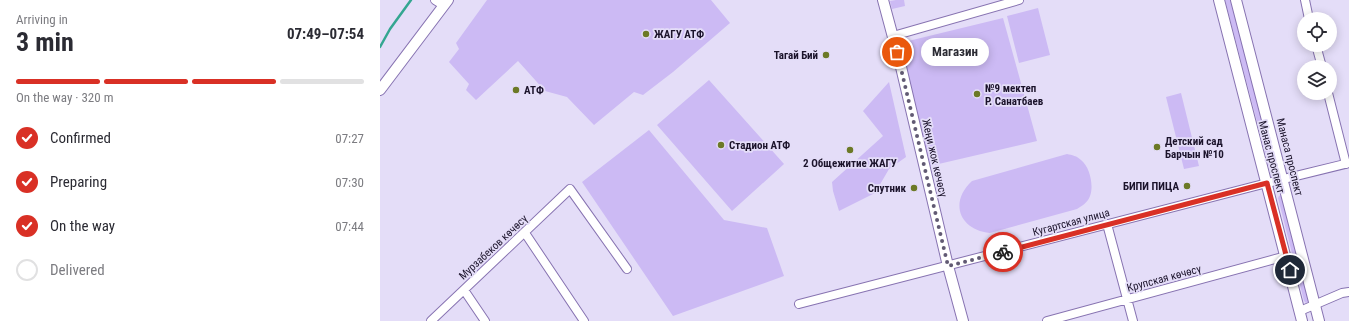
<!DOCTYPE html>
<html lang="en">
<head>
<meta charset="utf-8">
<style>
  :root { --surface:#fff; --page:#f7f7f7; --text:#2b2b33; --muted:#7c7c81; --line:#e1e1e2; --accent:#d93025 }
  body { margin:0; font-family:"Roboto Condensed",sans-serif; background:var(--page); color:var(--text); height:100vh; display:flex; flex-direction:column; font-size:15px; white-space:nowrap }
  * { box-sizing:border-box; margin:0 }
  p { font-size:13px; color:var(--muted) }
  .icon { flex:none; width:22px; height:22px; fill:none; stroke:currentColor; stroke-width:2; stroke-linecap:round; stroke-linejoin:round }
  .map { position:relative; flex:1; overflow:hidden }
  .panel { display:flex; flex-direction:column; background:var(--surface); width:380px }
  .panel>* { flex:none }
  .tools { position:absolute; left:917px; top:12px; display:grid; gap:8px }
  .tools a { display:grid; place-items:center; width:40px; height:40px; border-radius:50%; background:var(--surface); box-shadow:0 2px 10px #0003; font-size:20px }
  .pin { position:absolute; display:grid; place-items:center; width:34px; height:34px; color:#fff; margin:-17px; border:2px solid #fff; border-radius:50%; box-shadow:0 1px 4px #0007 }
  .courier { position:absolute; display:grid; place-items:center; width:40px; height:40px; margin:-20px; border:3px solid #d93025; border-radius:50%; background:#fff; color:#222; box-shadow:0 1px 5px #0007 }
  .bubble { position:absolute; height:28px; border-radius:14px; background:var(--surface); box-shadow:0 2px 10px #0003; font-size:13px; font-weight:700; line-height:28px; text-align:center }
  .overview em { font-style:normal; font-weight:700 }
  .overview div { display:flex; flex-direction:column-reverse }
  .overview { display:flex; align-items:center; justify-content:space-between; height:68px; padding:0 16px }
  h1 { font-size:26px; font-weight:700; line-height:30px }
  .bar { display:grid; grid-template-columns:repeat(4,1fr); gap:6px 4px; align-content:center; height:48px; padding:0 16px }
  .bar i { height:5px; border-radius:3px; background:var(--line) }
  .bar .selected { background:var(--accent) }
  .bar p { grid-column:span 4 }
  ol { padding:0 16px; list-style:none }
  li { display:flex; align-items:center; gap:12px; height:44px }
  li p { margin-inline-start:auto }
  li .icon { padding:4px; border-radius:50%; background:var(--accent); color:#fff; stroke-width:4 }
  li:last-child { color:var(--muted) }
  li i { width:22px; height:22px; border:2px solid var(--line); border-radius:50% }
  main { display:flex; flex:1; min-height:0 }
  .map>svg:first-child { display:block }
  .green { fill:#ccbaf4 }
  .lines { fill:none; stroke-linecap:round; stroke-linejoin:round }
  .stream { stroke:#34a691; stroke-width:2.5 }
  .minor-casing { stroke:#8773b1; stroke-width:10 }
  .major-casing { stroke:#8773b1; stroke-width:12 }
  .minor { stroke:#fff; stroke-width:8 }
  .major { stroke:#fff; stroke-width:10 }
  .done { stroke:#615a73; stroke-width:4; stroke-dasharray:0 7.2 }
  .route { stroke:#d93025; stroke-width:5 }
  .poi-dot { fill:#6c7926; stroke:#e4ddf8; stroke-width:1.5 }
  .labels { text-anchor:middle; stroke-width:3.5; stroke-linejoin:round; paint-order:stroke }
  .poi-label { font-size:11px; font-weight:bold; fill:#1b132b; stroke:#e4ddf8; text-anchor:start }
  .street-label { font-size:11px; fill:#1b132b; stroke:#e4ddf8 }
</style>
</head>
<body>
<main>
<section class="panel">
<div class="overview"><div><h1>3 min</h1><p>Arriving in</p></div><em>07:49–07:54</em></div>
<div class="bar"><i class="selected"></i><i class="selected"></i><i class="selected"></i><i></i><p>On the way · 320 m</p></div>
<ol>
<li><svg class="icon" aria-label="check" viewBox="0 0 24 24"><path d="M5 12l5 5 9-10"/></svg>Confirmed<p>07:27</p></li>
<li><svg class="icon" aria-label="check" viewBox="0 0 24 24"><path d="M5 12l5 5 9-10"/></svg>Preparing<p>07:30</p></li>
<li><svg class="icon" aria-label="check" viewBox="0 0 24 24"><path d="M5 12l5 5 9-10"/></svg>On the way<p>07:44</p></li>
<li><i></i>Delivered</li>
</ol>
</section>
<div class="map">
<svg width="969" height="321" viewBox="0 0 969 321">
  <rect width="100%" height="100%" fill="#e4ddf8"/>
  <path class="green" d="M107,0H331L350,23L293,72L263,95L254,92L214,125L187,97L165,91L138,61L96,100L86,90L89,84L69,62L79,49L76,43Z
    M516,0H524L525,6L512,9L510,1Z
    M845,0H852L894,164L889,167Z
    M658,8L670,55L639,63L627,16Z
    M623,18L657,141L550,166L516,44Z
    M329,80L404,164L352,211L277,125Z
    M509,82L526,157L509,169L495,193L459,211L453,191L452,182L503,136L483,111Z
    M801,93L819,166L804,169L786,97Z
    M269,130L344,220L387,228L404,276L293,316L202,182Z
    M687,154C692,155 697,156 701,160C710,167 714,186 710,196C708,202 702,206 697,209L610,233C579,230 569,202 592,181Z
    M901,195L903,196L930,300L926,303L924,301L898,198L899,196Z"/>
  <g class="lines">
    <path class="stream" d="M0,47L10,29L31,0"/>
    <g class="minor-casing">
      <path id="minor" d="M55,0L63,5
        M925,0L929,19
        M513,36L639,0
        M936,45L942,67
        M948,93L966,164
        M727,224L753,321
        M145,233L204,321
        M84,290L105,321
        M419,304L887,183L969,163
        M920,311L962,293L969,292
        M51,321L190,189L247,269
        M667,321L906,256"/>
    </g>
    <g class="major-casing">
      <path id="major" d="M503,0L521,67L568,266L583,321
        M839,0L922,321
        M856,0L939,321
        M0,90L68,0"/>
    </g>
    <use href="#minor" class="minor"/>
    <use href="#major" class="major"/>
  </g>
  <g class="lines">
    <path class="done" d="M517,52L568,266L623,252"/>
    <path class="route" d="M623,252L887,183L910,270"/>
  </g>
  <g class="poi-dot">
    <circle cx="266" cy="34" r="4"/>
    <circle cx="446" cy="55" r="4"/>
    <circle cx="136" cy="90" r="4"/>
    <circle cx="597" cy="94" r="4"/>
    <circle cx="341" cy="145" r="4"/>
    <circle cx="777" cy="147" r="4"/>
    <circle cx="470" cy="150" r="4"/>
    <circle cx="807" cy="186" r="4"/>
    <circle cx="534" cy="188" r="4"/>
  </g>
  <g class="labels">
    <g class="poi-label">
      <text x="274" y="38">ЖАГУ АТФ</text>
      <text x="438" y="59" text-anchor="end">Тагай Бий</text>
      <text x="605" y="92">№9 мектеп<tspan x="605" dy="13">Р. Санатбаев</tspan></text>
      <text x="144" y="94">АТФ</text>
      <text x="785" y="145">Детский сад<tspan x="785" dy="13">Барчын №10</tspan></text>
      <text x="349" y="149">Стадион АТФ</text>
      <text x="470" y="167" text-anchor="middle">2 Общежитие ЖАГУ</text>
      <text x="799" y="190" text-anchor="end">БИПИ ПИЦА</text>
      <text x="526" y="192" text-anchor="end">Спутник</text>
    </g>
    <g class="street-label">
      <text transform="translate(892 157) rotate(75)" y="4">Манас проспект</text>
      <text transform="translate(910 157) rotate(76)" y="4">Манаса проспект</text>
      <text transform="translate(555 158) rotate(77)" y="4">Жеңи жок көчөсү</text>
      <text transform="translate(691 222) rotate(-15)" y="4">Кугартская улица</text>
      <text transform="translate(113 247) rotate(-43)" y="4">Мурзабеков көчөсү</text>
      <text transform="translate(784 278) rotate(-15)" y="4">Крупская көчөсү</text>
    </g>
  </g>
</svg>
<div class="tools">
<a><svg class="icon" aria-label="locate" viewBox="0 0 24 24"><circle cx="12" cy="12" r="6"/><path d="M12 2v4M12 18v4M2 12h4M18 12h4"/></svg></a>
<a><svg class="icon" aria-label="layers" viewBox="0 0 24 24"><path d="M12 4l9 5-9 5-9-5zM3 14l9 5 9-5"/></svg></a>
</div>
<div class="pin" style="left:517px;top:52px;background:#ea580c"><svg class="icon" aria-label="bag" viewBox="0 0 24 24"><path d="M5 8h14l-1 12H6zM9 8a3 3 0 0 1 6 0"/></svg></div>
<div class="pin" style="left:910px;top:270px;background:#1f2937"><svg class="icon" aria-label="home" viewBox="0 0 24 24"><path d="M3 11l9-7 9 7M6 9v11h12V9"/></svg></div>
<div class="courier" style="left:623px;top:252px"><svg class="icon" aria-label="bike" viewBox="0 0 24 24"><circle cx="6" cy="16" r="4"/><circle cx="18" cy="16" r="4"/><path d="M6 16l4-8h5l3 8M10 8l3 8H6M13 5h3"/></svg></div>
<div class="bubble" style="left:541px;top:38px;width:68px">Магазин</div>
</div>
</main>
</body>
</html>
